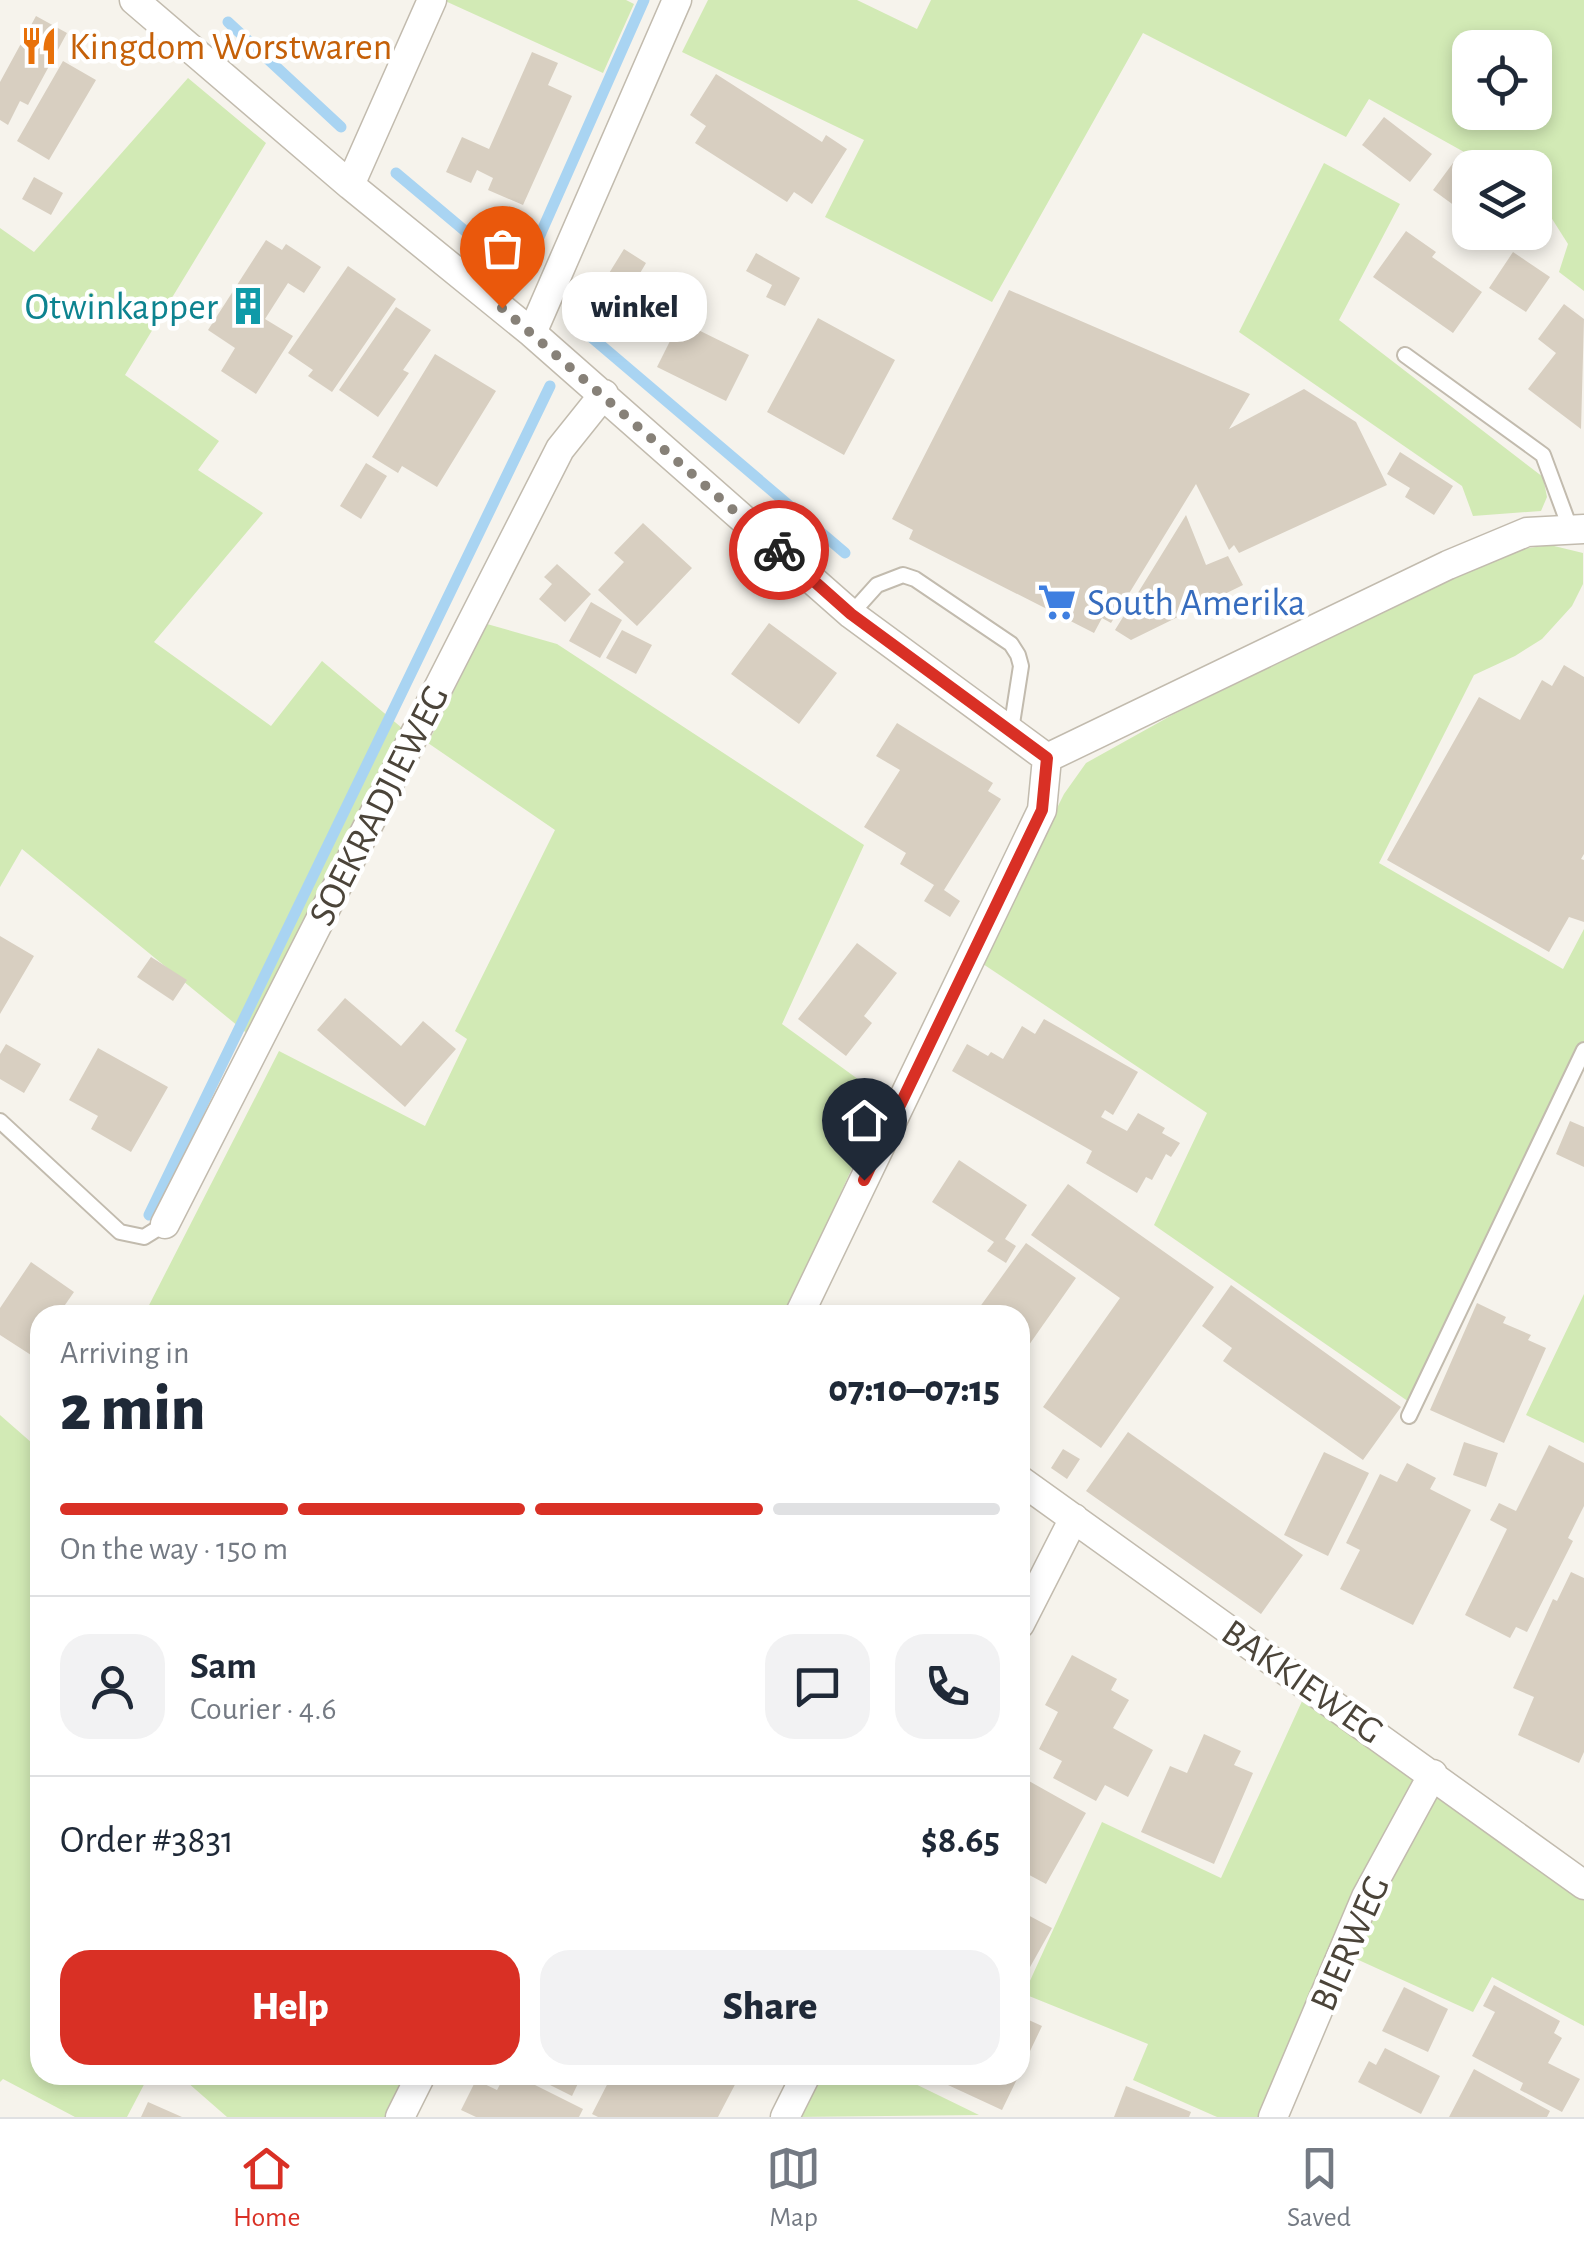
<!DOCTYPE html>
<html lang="en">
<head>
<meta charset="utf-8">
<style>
  :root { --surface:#fff; --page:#f2f2f3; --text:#1f2937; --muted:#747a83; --line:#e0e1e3; --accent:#d93025 }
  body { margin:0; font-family:"Alegreya Sans",sans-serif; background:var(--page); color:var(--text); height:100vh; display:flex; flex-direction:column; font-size:38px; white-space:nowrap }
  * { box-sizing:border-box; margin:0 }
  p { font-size:32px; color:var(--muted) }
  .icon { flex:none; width:55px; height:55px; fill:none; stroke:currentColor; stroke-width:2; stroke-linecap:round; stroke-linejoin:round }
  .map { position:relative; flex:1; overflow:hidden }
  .side { position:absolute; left:30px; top:1305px; width:1000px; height:780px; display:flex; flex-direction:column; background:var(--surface); border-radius:30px; box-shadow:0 5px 15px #0003 }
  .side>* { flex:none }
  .tools { position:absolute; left:1452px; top:30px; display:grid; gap:20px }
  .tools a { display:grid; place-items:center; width:100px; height:100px; border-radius:20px; background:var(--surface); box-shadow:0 5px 15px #0003; font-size:50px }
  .pin { position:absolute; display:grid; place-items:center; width:85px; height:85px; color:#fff; margin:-102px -42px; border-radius:50% 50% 50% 0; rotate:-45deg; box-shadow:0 0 10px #0007 }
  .pin .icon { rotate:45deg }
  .courier { position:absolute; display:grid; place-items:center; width:100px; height:100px; margin:-50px; border:8px solid #d93025; border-radius:50%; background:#fff; color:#222; box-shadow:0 2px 12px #0007 }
  .bubble { position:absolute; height:70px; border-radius:30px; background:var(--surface); box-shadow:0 5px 15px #0003; font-size:32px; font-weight:800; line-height:70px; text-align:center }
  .headline em { font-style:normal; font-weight:800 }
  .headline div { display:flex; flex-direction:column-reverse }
  .headline { display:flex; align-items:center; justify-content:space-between; height:170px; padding:0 30px }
  h1 { font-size:65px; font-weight:800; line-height:75px }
  .bar { display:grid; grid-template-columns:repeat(4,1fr); gap:15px 10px; align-content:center; height:120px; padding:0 30px }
  .bar i { height:12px; border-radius:8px; background:var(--line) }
  .bar .selected { background:var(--accent) }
  .bar p { grid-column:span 4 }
  .line { display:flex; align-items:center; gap:25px; padding:0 30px; border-top:2px solid var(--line) }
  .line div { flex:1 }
  .round { display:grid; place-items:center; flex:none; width:105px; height:105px; border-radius:30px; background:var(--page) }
  .action { display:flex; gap:20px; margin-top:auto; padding:20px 30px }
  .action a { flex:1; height:115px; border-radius:30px; background:var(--accent); color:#fff; font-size:40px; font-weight:800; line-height:115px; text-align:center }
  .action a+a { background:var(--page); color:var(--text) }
  .tabs { display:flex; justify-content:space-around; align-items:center; height:140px; border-top:2px solid var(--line); background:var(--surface); font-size:28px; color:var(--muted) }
  .tabs a { display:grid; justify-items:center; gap:5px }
  .tabs .selected { color:var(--accent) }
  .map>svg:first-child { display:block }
  .green { fill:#d2eab5; fill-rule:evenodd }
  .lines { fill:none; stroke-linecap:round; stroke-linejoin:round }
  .stream { stroke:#a9d4f2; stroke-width:11 }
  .building { fill:#d8cfc1 }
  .lane-casing { stroke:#c2bbae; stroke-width:18 }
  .street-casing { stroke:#c2bbae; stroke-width:31 }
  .lane { stroke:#fff; stroke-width:14 }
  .street { stroke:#fff; stroke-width:28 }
  .done { stroke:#878178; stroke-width:10; stroke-dasharray:0 18 }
  .route { stroke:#d93025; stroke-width:12 }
  .labels { text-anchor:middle; stroke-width:9; stroke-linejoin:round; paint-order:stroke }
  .food-label { font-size:38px; fill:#c56008; stroke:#fff; text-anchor:start }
  .culture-label { font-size:38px; fill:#0d838f; stroke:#fff; text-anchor:end }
  .shop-label { font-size:38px; fill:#366cbe; stroke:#fff; text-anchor:start }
  .street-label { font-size:38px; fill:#4b4439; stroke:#fff }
</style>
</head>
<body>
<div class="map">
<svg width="1584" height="2117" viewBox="0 0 1584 2117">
  <rect width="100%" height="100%" fill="#f6f3ec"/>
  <path class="green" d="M443,0H626L634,4L603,73Z
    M708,0H857L917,29L931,0H1584V291L1559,272L1568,244L1535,192V168L1491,167L1369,99L1346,137L1143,33L992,302L825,217L864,140L682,52ZM1470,48H1535V112H1470Z
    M188,78L266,143L125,375L219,441L198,470L263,513L154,642L271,726L322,661L408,733L255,1040L22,849L0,887V228L34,252Z
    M1324,163L1400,204L1339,320L1543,477L1547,497L1541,511L1473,516L1462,486L1239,332Z
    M1550,545L1583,553V584L1572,606L1542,639L1515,656L1474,675L1379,863L1563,969L1584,929V1055L1412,1404L1154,1225L1207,1113L980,962L1064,794L1086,763L1174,714L1472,569L1516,550Z
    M487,624L557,644L864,845L782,1024L884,1098L785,1315H144L279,1051L425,1126L467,1039L455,1031L555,830L428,743Z
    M1584,1294V1443L1526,1415Z
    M0,1415L40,1450V2075H149L127,2117H75L3,2079L0,2082Z
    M1303,1699L1420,1781L1263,2117H1217L1133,2080L1148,2044L1024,1994L1102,1822L1221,1878Z
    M1433,1789L1584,1899V2026L1492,1977L1473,2012L1352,1957Z
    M179,2075H406L385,2117H227Z
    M817,2075H897L979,2115L795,2117Z"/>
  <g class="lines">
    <path class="stream" d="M228,22L341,127
      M396,173L521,278L644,0
      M570,319L845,553
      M149,1215L550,386"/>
  </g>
  <path class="building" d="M36,16L67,33L28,105L20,101L8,125L0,120V82Z
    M532,52L558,63L548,85L572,96L523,205L488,190L493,178L477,170L471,183L446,172L462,137L489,149Z
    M63,61L96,80L49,160L17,141Z
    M716,74L822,142L826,135L847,149L812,204L794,192L787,202L695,143L706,126L690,115Z
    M1384,117L1432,154L1410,182L1362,145Z
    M1453,163L1470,175V217L1433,190Z
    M34,177L63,193L51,215L22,199Z
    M1406,231L1436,252L1432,257L1482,292L1453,333L1373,277Z
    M266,240L282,250L286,244L321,267L304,293L288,283L265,319L293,336L256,394L221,371L235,348L208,330Z
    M624,249L646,263L626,297L603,283Z
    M1513,252L1550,277L1526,312L1489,288Z
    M756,253L800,278L785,306L766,297L772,285L746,271Z
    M348,266L396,299L332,392L308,376L313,370L288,353Z
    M1009,290L1250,394L1229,429L1304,389L1356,422L1387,485L1239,553L1234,545L1229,550L1196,484L1111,623L1102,618L1094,633L909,539L913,530L892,519Z
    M1564,304L1584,319L1581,429L1528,389L1556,353L1538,339Z
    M396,307L431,330L403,370L409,373L378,417L339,390Z
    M818,318L895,360L844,455L767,412Z
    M680,321L749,355L726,401L657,367Z
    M435,354L496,391L437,487L402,466L398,473L372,457Z
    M1400,452L1453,486L1434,515L1405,497L1410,488L1387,474Z
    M366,463L387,476L361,519L340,506Z
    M1186,515L1206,565L1228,556L1243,585L1131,640L1115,630Z
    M643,523L692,568L637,626L598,590L624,562L614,553Z
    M557,564L591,594L565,622L539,599L552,584L544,577Z
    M591,602L622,620L600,658L569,641Z
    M769,623L837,673L799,724L731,674Z
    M622,630L652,645L636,674L606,658Z
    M1564,665L1584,677V854L1581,859L1584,860V922L1569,917L1549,952L1387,860L1479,697L1520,720L1542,680L1552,686Z
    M897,723L993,783L988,791L1001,799L944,890L960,901L950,917L924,901L934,885L900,864L906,853L864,827L900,770L876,756Z
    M0,936L34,956L0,1014Z
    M857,943L897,973L864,1016L872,1023L846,1056L798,1019Z
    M151,957L187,980L173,1001L137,977Z
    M345,998L401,1046L423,1021L456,1049L405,1107L317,1030Z
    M1044,1019L1138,1072L1113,1115L1105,1110L1101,1117L1127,1131L1138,1113L1165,1128L1162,1133L1180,1143L1171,1157L1166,1154L1152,1180L1146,1177L1137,1193L1086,1163L1092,1151L952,1071L967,1044L988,1056L991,1052L1003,1059L1022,1026L1035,1034Z
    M6,1044L41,1064L24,1093L0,1079V1054Z
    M98,1048L168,1087L131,1152L91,1129L98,1116L69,1100Z
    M1570,1121L1584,1127V1167L1556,1154Z
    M959,1160L1027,1205L1005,1239L1016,1246L1006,1263L987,1251L994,1242L932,1202Z
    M1068,1184L1214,1287L1101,1448L1043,1407L1120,1298L1031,1235Z
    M1026,1243L1076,1278L1024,1352L1020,1349V1315H974Z
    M31,1262L74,1292L58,1315H40V1342L31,1355L0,1335V1308Z
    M1231,1285L1401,1407L1363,1460L1223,1361L1232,1348L1202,1326Z
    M1477,1303L1506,1317L1503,1323L1531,1335L1528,1340L1546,1348L1504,1443L1430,1410Z
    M1128,1432L1303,1555L1261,1614L1086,1491Z
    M1464,1442L1498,1453L1486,1487L1453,1475Z
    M1549,1445L1584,1463V1506L1568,1538L1573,1541L1527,1632L1516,1627L1510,1638L1465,1615L1507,1529L1490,1520L1499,1503L1516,1511Z
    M1063,1449L1080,1459L1067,1479L1051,1468Z
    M1324,1452L1369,1473L1328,1556L1284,1535Z
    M1407,1463L1436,1478L1430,1489L1471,1510L1413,1625L1340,1589L1360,1550L1346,1543L1380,1474L1397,1482Z
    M1571,1572L1584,1578V1752L1579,1763L1518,1735L1534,1697L1513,1688L1553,1599L1557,1601Z
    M1072,1655L1117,1679L1111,1690L1129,1700L1113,1728L1153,1750L1128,1797L1105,1785L1096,1801L1053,1778L1062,1761L1039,1749L1058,1712L1045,1705Z
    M1204,1734L1241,1751L1234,1765L1253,1773L1214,1864L1141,1832L1170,1766L1187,1773Z
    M1020,1776L1086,1813L1046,1884L1020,1870Z
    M1026,1914L1052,1928L1025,1976L1020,1973V1924Z
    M1494,1985L1560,2021L1554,2033L1562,2038L1548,2063L1580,2079L1562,2112L1520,2090L1523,2083L1472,2056L1495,2012L1483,2006Z
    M1404,1987L1448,2009L1428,2052L1382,2031Z
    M1020,2016L1042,2026L1020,2072Z
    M1385,2048L1440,2076L1421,2114L1358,2082L1369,2061L1376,2065Z
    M1474,2069L1550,2111L1547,2117H1449Z
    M505,2075H515L583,2109L579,2117H476L461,2110L476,2080L497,2090Z
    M530,2075H582L572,2096Z
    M612,2075H740L718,2117H598L592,2114Z
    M937,2075H1019L1002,2110L935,2079Z
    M1126,2086L1191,2112L1189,2117H1114Z
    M148,2102L182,2117H141Z"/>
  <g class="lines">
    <g class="lane-casing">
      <path id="lane" d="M1405,355L1543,455L1570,528
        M851,614L877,585L903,575L915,579L1011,644L1018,655L1021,666L1011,730
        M0,1121L120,1232L144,1237L165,1224
        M1409,1416L1584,1050"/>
    </g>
    <g class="street-casing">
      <path id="street" d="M134,0L350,185L532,333L851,614L1047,758L1448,565L1527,532L1584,529
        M350,185L432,0
        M532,333L677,0
        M165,1224L560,449L604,394
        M799,1315L1042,810L1047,758
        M1020,1480L1584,1885
        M1020,1624L1074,1518
        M400,2117L421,2075
        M785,2117L806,2075
        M1273,2117L1366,1897L1433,1774"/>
    </g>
    <use href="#lane" class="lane"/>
    <use href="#street" class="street"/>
  </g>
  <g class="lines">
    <path class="done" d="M502,308L779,550"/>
    <path class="route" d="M779,550L851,614L1047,758L1042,810L864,1180"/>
  </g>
  <defs>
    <g id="restaurant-bare" transform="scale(3)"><path d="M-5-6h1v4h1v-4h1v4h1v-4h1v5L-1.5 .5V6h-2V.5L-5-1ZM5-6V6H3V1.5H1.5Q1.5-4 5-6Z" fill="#e8710a" stroke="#fff" stroke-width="2.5" paint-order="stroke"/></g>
    <g id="building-bare" transform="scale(3)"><path d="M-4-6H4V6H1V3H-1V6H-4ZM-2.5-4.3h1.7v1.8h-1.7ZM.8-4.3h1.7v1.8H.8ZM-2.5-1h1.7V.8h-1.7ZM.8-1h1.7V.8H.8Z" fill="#0f9aa8" stroke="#fff" stroke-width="2.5" paint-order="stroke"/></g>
    <g id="supermarket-bare" transform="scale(3)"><path d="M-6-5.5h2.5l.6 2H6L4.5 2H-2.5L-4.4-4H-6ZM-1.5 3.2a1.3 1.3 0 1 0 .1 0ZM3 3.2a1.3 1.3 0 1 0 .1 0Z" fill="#3f7fe0" stroke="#fff" stroke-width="2.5" paint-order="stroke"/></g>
  </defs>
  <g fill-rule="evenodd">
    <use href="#restaurant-bare" x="39" y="46"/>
    <use href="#building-bare" x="248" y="306"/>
    <use href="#supermarket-bare" x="1057" y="602"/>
  </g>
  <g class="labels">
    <g class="food-label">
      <text x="69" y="59">Kingdom Worstwaren</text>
    </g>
    <g class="culture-label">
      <text x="218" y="319">Otwinkapper</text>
    </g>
    <g class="shop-label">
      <text x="1087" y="615">South Amerika</text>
    </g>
    <g class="street-label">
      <text transform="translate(378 805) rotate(-63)" y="13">SOEKRADJIEWEG</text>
      <text transform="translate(1303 1681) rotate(35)" y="13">BAKKIEWEG</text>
      <text transform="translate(1349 1943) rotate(-66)" y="13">BIERWEG</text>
    </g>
  </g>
</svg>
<div class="tools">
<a><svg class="icon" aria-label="locate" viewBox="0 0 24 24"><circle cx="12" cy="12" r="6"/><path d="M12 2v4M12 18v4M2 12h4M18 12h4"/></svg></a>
<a><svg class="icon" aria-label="layers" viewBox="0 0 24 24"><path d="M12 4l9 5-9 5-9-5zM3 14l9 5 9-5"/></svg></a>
</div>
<div class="pin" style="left:502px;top:308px;background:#ea580c"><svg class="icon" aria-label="bag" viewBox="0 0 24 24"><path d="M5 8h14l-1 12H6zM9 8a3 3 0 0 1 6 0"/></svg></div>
<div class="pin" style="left:864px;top:1180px;background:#1f2937"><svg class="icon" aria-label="home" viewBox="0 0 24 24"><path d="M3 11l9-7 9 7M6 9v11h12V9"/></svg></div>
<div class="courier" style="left:779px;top:550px"><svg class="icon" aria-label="bike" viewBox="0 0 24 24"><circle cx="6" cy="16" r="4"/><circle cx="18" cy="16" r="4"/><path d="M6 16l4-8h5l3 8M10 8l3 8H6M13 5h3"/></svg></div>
<div class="bubble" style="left:562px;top:272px;width:145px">winkel</div>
<section class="side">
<div class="headline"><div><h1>2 min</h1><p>Arriving in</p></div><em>07:10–07:15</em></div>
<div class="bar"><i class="selected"></i><i class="selected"></i><i class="selected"></i><i></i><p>On the way · 150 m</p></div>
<div class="line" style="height:180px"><a class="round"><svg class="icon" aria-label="person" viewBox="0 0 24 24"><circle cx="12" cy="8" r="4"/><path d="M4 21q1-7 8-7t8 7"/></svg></a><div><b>Sam</b><p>Courier · 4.6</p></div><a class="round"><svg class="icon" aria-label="chat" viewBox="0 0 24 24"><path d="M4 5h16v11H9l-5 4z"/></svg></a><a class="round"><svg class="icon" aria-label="phone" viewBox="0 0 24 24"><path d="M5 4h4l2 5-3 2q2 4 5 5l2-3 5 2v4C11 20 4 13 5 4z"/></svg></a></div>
<div class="line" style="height:130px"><div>Order #3831</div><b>$8.65</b></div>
<div class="action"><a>Help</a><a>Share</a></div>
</section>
</div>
<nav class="tabs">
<a class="selected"><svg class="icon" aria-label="home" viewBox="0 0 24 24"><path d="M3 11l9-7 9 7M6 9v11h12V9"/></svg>Home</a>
<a><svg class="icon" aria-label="map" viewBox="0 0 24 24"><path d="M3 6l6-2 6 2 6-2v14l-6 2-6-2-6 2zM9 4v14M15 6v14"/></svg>Map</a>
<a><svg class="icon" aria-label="saved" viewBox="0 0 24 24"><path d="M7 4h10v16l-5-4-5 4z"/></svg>Saved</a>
</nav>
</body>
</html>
